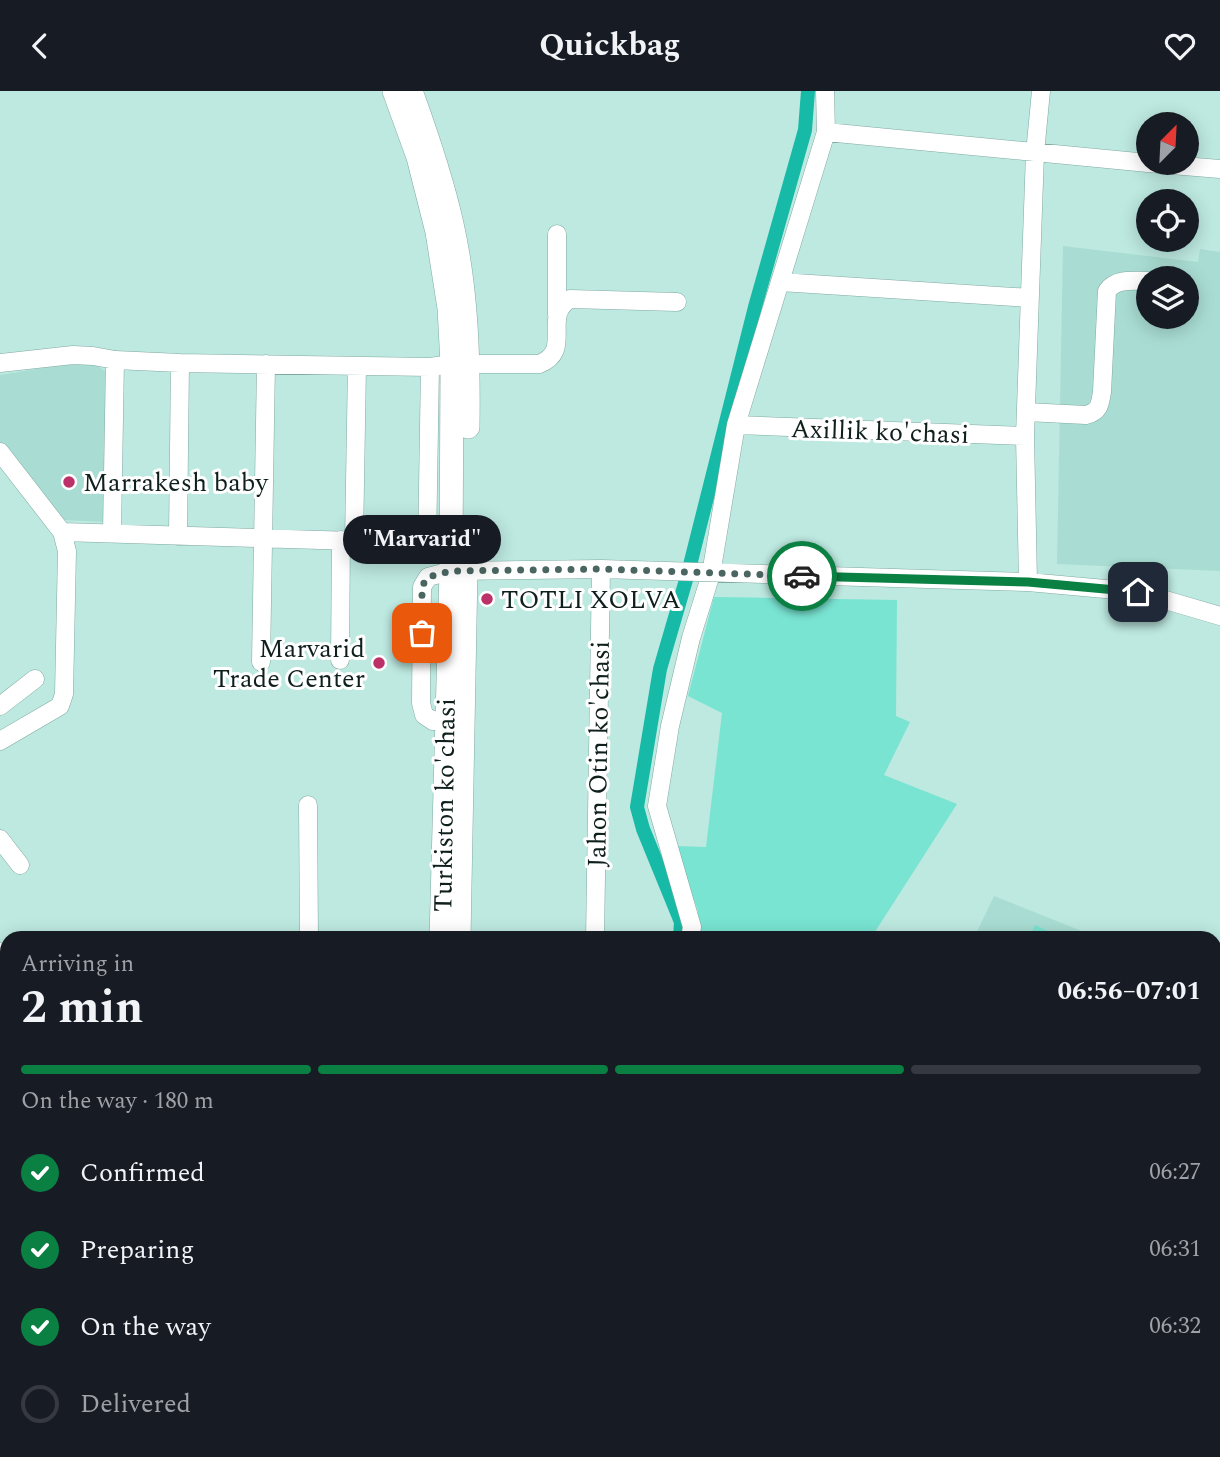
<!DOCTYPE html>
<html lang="en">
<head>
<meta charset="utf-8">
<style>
  :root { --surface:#171b24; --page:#242831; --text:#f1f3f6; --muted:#9ea1a6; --line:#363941; --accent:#0b8043 }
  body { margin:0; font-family:Spectral,serif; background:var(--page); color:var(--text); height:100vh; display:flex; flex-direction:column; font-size:26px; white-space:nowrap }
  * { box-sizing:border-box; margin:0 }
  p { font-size:23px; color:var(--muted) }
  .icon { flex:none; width:38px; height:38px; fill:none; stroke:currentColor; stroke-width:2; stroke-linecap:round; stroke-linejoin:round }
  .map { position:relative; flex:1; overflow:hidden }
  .details { position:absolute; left:0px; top:840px; width:1222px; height:527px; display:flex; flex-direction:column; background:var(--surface); border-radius:21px 21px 0 0; box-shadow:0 4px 18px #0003 }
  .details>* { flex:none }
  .needle { width:46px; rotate:24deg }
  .buttons { position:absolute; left:1136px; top:21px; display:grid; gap:14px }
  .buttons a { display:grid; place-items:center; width:63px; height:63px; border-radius:50%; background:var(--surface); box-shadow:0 4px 18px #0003; font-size:35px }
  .pin { position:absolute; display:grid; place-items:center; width:60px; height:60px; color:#fff; margin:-30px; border-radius:14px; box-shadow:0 4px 10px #0006 }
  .courier { position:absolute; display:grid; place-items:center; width:70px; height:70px; margin:-35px; border:5px solid #0b8043; border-radius:50%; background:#fff; color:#222; box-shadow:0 2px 9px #0007 }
  .bubble { position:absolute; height:49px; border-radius:24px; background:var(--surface); box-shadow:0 4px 18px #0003; font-size:23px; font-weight:700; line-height:49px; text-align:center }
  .head em { font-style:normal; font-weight:700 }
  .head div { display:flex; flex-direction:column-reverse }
  .head { display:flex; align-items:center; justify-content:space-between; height:119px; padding:0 21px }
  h1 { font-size:46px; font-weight:700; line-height:52px }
  .bar { display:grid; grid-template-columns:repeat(4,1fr); gap:10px 7px; align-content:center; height:84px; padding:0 21px }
  .bar i { height:9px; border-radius:5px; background:var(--line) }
  .bar .current { background:var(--accent) }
  .bar p { grid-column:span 4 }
  ol { padding:0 21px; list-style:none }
  li { display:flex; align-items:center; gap:21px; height:77px }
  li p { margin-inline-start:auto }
  li .icon { padding:7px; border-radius:50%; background:var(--accent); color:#fff; stroke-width:4 }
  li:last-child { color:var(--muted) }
  li i { width:38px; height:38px; border:4px solid var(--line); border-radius:50% }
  header { display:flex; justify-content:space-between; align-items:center; height:91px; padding:0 21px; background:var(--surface); font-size:32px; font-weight:700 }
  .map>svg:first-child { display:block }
  .built { fill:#a9ddd3; fill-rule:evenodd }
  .green { fill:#79e4d2 }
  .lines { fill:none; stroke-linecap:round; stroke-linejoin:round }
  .canal { stroke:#17baa7; stroke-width:14 }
  .minor-casing { stroke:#80aaa1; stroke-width:19 }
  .major-casing { stroke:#80aaa1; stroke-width:24 }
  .minor { stroke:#fff; stroke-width:18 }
  .major { stroke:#fff; stroke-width:23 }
  .done { stroke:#4b6661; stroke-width:7; stroke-dasharray:0 12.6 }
  .route { stroke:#0b8043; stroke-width:9 }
  .poi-dot { fill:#bc3167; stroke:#fff; stroke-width:2.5 }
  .labels { text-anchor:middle; stroke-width:6; stroke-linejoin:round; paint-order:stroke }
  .street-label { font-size:26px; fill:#0e1f1c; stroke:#fff }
  .poi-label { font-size:26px; fill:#0e1f1c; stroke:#fff; text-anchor:start }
</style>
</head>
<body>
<header><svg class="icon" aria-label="back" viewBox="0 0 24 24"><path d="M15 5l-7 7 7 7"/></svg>Quickbag<svg class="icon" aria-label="heart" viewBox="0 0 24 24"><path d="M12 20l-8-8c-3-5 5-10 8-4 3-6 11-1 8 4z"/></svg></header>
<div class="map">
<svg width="1220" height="1366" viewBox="0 0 1220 1366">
  <rect width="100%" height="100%" fill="#bde9e0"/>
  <path class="built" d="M1063,155L1198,171L1200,158L1220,161V480L1057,473ZM1148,187H1186V226H1148Z
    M65,273L96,274L108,282L106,431L63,429L0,352V284Z
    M994,805L1099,847H974Z"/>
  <path class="green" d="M714,506L897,509L896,625L910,631L884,684L957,713L871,847H694L698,820L675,755L706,756L722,622L688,605Z
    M1035,834L1063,847H1029Z"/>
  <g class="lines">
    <path class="canal" d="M680,847L681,831L643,738L637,716L660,578L688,482L755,216L805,39L808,0
      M671,1366L674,1360"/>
    <g class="minor-casing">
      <path id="minor" d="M826,41L1148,72
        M1148,72L1220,78
        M780,191L1030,207
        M557,224V143
        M0,272L73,264L93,265L115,269L180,272L430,276L452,273
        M469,273H539C574,260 541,225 570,208L677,211
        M1026,321L1086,324C1099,321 1100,314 1102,301L1107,200C1116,187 1134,190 1148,190
        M736,334L1025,345
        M0,361L62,441L67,460L64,603L60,615L0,650
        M62,441L354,450L467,460
        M112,442L115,269
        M178,445L180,272
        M354,450L357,275
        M427,457L430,276
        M1028,491L1025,345L1035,62L1041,0
        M340,569L341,449
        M261,571L266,273
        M0,615L35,588
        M446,628L433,630L424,624L421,612L422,496L428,486L451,480L601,478L1028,491L1138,501L1220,525
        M308,714L309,847
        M0,748L20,774
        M595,847L601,478
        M690,847L692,836L657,715L670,635L691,547L711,483L736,334L826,41L825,0
        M0,861L7,870
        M1214,1145L1220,1132
        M0,1255L7,1250
        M1214,1332L1220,1334
        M0,1352L7,1348
        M586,1366L587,1360
        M682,1366L685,1360
        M888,1366L889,1360
        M1138,1366L1141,1360"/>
    </g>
    <g class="major-casing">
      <path id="major" d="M394,0L418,66L437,141L449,217L452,273L451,480L441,847
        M411,0C427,44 442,88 452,133C467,199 469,269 468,336
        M459,847L466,479
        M432,1366V1360
        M450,1366V1360"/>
    </g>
    <use href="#minor" class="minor"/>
    <use href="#major" class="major"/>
  </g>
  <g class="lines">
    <path class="done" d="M422,542V495L428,486L451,480L601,478L802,485"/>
    <path class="route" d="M802,485L1028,491L1138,501"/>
  </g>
  <g class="poi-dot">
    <circle cx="69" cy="391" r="7"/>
    <circle cx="487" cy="508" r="7"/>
    <circle cx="379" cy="572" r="7"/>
  </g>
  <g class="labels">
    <g class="street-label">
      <text transform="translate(880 340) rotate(2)" y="9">Axillik ko'chasi</text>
      <text transform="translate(598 663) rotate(-89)" y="9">Jahon Otin ko'chasi</text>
      <text transform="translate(444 714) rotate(-89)" y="9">Turkiston ko'chasi</text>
    </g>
    <g class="poi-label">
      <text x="83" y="400">Marrakesh baby</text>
      <text x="501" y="517">TOTLI XOLVA</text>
      <text x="365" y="566" text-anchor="end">Marvarid<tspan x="365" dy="30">Trade Center</tspan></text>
    </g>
  </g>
</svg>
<div class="buttons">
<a><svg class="needle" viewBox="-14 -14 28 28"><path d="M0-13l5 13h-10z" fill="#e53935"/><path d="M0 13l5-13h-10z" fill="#9ea1a6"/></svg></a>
<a><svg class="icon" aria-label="locate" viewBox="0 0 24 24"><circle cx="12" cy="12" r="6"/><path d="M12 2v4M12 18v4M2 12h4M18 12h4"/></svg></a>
<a><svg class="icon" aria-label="layers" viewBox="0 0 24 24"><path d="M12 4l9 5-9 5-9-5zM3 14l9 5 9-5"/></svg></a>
</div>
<div class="pin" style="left:422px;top:542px;background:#ea580c"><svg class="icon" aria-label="bag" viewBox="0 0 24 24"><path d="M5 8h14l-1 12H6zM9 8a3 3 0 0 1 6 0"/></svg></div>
<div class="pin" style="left:1138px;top:501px;background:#1f2937"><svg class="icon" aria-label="home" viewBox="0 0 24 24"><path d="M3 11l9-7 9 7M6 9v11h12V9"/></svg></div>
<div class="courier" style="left:802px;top:485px"><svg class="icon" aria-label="car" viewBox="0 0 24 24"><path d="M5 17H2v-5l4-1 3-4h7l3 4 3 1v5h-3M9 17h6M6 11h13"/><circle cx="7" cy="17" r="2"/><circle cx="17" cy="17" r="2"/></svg></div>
<div class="bubble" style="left:343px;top:424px;width:158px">&quot;Marvarid&quot;</div>
<section class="details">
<div class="head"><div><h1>2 min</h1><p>Arriving in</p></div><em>06:56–07:01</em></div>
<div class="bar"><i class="current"></i><i class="current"></i><i class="current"></i><i></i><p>On the way · 180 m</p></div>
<ol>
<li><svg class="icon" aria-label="check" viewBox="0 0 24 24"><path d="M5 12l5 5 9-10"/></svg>Confirmed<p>06:27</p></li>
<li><svg class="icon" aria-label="check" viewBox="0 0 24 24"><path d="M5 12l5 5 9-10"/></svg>Preparing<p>06:31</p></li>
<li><svg class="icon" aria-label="check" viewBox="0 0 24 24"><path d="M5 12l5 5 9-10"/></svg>On the way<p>06:32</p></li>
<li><i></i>Delivered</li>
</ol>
</section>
</div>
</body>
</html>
